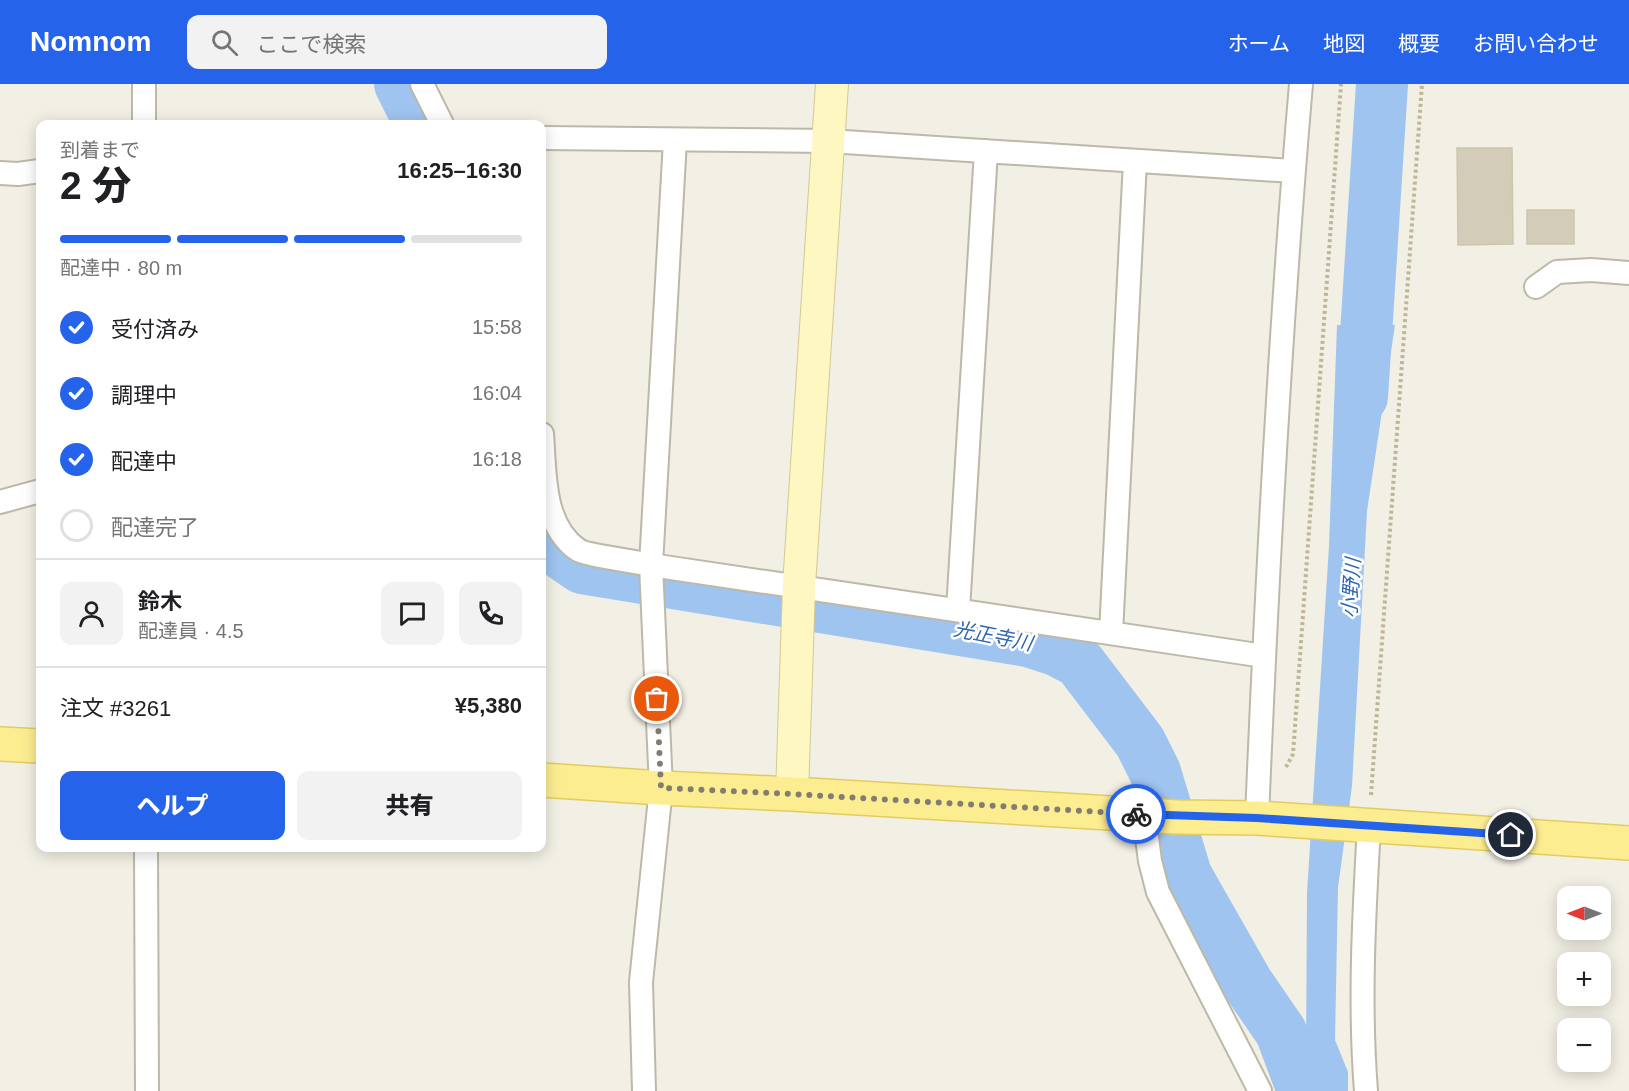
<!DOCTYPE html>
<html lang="ja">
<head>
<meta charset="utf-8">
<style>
  :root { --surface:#fff; --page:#f2f2f2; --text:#202124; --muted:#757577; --line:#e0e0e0; --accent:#2563eb }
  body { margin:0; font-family:Helvetica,"Noto Sans JP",sans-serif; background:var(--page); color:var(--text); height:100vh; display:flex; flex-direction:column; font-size:22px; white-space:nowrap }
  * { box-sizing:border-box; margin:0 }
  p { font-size:20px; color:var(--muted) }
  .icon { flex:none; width:33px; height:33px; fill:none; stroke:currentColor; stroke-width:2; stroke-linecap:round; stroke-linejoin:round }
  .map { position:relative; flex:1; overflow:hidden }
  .side { position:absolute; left:36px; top:36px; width:510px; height:732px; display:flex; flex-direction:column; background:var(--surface); border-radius:12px; box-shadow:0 3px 15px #0003 }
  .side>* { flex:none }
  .needle { width:39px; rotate:270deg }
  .fabs { position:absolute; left:1557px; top:802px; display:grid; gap:12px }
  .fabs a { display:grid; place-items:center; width:54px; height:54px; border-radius:12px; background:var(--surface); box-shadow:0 3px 15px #0003; font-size:30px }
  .pin { position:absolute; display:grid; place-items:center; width:51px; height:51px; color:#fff; margin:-26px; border:3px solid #fff; border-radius:50%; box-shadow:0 2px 6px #0007 }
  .courier { position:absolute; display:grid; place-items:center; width:60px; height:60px; margin:-30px; border:4px solid #2563eb; border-radius:50%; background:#fff; color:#222; box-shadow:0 2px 8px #0007 }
  .headline em { font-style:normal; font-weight:800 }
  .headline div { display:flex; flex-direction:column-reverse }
  .headline { display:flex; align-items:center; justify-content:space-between; height:102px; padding:0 24px }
  h1 { font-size:39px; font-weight:800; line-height:45px }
  .bar { display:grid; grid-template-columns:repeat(4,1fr); gap:9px 6px; align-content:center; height:72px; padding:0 24px }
  .bar i { height:8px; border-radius:4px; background:var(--line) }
  .bar .selected { background:var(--accent) }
  .bar p { grid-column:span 4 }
  .line { display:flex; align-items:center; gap:15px; padding:0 24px; border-top:2px solid var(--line) }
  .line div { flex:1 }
  .round { display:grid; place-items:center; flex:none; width:63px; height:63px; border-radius:12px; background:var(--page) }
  ol { padding:0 24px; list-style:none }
  li { display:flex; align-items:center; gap:18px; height:66px }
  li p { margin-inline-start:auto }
  li .icon { padding:6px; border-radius:50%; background:var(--accent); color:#fff; stroke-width:4 }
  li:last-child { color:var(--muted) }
  li i { width:33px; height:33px; border:3px solid var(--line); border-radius:50% }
  .button { display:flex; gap:12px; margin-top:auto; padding:12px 24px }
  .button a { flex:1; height:69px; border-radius:12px; background:var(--accent); color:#fff; font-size:24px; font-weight:800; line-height:69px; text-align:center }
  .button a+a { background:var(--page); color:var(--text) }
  header { display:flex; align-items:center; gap:36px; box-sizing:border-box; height:84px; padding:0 30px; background:var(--accent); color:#fff }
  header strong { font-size:28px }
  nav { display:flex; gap:33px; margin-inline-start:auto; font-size:21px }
  .search { width:420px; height:54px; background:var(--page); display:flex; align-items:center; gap:15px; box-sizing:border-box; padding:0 21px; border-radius:12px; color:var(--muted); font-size:22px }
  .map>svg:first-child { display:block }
  .green { fill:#c4e6ac }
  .water { fill:#9fc4ef }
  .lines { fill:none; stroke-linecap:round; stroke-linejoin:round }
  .river { stroke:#9fc4ef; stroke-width:52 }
  .building { fill:#d3ccb9; stroke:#cec5ad; stroke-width:1.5 }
  .street-casing { stroke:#bdb8a7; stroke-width:26 }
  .secondary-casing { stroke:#d2c994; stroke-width:34 }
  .primary-casing { stroke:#e2cc61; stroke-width:36 }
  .path { stroke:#bfb698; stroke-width:4; stroke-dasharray:3 3; stroke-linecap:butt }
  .street { stroke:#fff; stroke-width:22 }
  .secondary { stroke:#fef7c2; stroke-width:32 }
  .primary { stroke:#fded91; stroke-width:33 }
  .done { stroke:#817d72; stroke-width:6; stroke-dasharray:0 10.8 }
  .route { stroke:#2563eb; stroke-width:8 }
  .labels { text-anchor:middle; stroke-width:5; stroke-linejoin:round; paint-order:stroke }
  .water-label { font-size:20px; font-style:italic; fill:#2e67ae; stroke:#fff }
</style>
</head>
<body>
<header>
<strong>Nomnom</strong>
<div class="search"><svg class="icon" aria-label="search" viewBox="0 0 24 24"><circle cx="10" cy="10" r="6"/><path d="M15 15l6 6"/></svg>ここで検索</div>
<nav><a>ホーム</a><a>地図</a><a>概要</a><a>お問い合わせ</a></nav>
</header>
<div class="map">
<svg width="1629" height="1007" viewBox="0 0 1629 1007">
  <rect width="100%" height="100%" fill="#f2efe4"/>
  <path class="green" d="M1361,0H1399L1393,92L1387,241H1348Z"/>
  <path class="water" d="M1337,241H1395L1367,427L1352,702L1338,803L1335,956L1348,988V1007H1300L1306,978L1307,809L1329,462Z"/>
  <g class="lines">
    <path class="river" d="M400,0L420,40
      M1362,313L1382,0
      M542,448L563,471L582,484L1028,557L1056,566L1079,578L1140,658L1155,688L1186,791L1248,900L1281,948L1303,1007"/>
  </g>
  <path class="building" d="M1457,64H1512L1513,160L1458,161Z
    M1527,126H1574V160H1527Z"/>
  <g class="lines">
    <g class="street-casing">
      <path id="street" d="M144,0V40
        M422,0L442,40
        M542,54L829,57L1293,87
        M0,89L18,90L40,87
        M1536,203L1557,188L1591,186L1629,189
        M542,350C545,389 542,441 578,466C585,471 639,478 651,481L1264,572
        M0,418L40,407
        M958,526L986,67
        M1111,549L1135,77
        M1144,731L1150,777L1158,808L1260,1007
        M1257,734C1267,490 1280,244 1301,0
        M146,764L147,1007
        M644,1007L641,898L661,704L651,481L675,56
        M1366,1007C1359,919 1364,830 1369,742"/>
    </g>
    <g class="secondary-casing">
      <path id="secondary" d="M792,710L799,502L832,0"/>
    </g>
    <g class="primary-casing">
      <path id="primary" d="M0,660L40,662
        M542,696L661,704L792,710L1177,733L1257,734L1629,759"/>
    </g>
    <path class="path" d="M1286,683L1293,670L1341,0
      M1371,711L1422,0"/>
    <use href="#street" class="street"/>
    <use href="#secondary" class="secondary"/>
    <use href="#primary" class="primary"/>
  </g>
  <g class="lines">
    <path class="done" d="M657,615L661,704L792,710L1136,730"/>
    <path class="route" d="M1136,730L1257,734L1511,751"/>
  </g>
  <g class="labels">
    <g class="water-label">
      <text transform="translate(1351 504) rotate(-86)" y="7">小野川</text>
      <text transform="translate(993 552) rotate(11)" y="7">光正寺川</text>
    </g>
  </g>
</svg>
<div class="fabs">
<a><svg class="needle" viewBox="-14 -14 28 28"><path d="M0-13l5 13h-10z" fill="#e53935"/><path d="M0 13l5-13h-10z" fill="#757577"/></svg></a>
<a>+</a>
<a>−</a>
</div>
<div class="pin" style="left:657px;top:615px;background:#ea580c"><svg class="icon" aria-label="bag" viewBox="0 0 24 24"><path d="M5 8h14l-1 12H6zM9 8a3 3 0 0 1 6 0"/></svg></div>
<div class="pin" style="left:1511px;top:751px;background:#1f2937"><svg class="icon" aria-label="home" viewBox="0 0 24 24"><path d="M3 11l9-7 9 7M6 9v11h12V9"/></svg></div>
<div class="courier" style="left:1136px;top:730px"><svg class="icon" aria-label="bike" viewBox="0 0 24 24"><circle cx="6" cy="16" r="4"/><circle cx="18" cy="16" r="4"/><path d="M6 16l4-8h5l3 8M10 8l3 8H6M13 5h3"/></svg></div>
<section class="side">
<div class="headline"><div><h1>2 分</h1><p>到着まで</p></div><em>16:25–16:30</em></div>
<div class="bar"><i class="selected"></i><i class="selected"></i><i class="selected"></i><i></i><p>配達中 · 80 m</p></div>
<ol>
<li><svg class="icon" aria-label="check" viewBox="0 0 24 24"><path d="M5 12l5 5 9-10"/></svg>受付済み<p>15:58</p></li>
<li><svg class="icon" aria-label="check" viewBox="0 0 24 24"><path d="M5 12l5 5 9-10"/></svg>調理中<p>16:04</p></li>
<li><svg class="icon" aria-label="check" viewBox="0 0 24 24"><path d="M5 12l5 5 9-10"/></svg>配達中<p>16:18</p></li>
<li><i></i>配達完了</li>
</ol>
<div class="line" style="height:108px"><a class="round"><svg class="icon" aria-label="person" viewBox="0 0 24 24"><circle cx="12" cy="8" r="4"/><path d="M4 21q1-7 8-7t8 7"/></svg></a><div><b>鈴木</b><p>配達員 · 4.5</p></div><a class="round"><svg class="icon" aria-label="chat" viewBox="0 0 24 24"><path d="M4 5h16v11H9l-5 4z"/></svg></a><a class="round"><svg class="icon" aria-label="phone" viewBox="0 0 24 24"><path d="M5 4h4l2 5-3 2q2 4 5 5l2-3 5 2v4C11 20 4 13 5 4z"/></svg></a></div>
<div class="line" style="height:78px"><div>注文 #3261</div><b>¥5,380</b></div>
<div class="button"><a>ヘルプ</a><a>共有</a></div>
</section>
</div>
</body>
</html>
